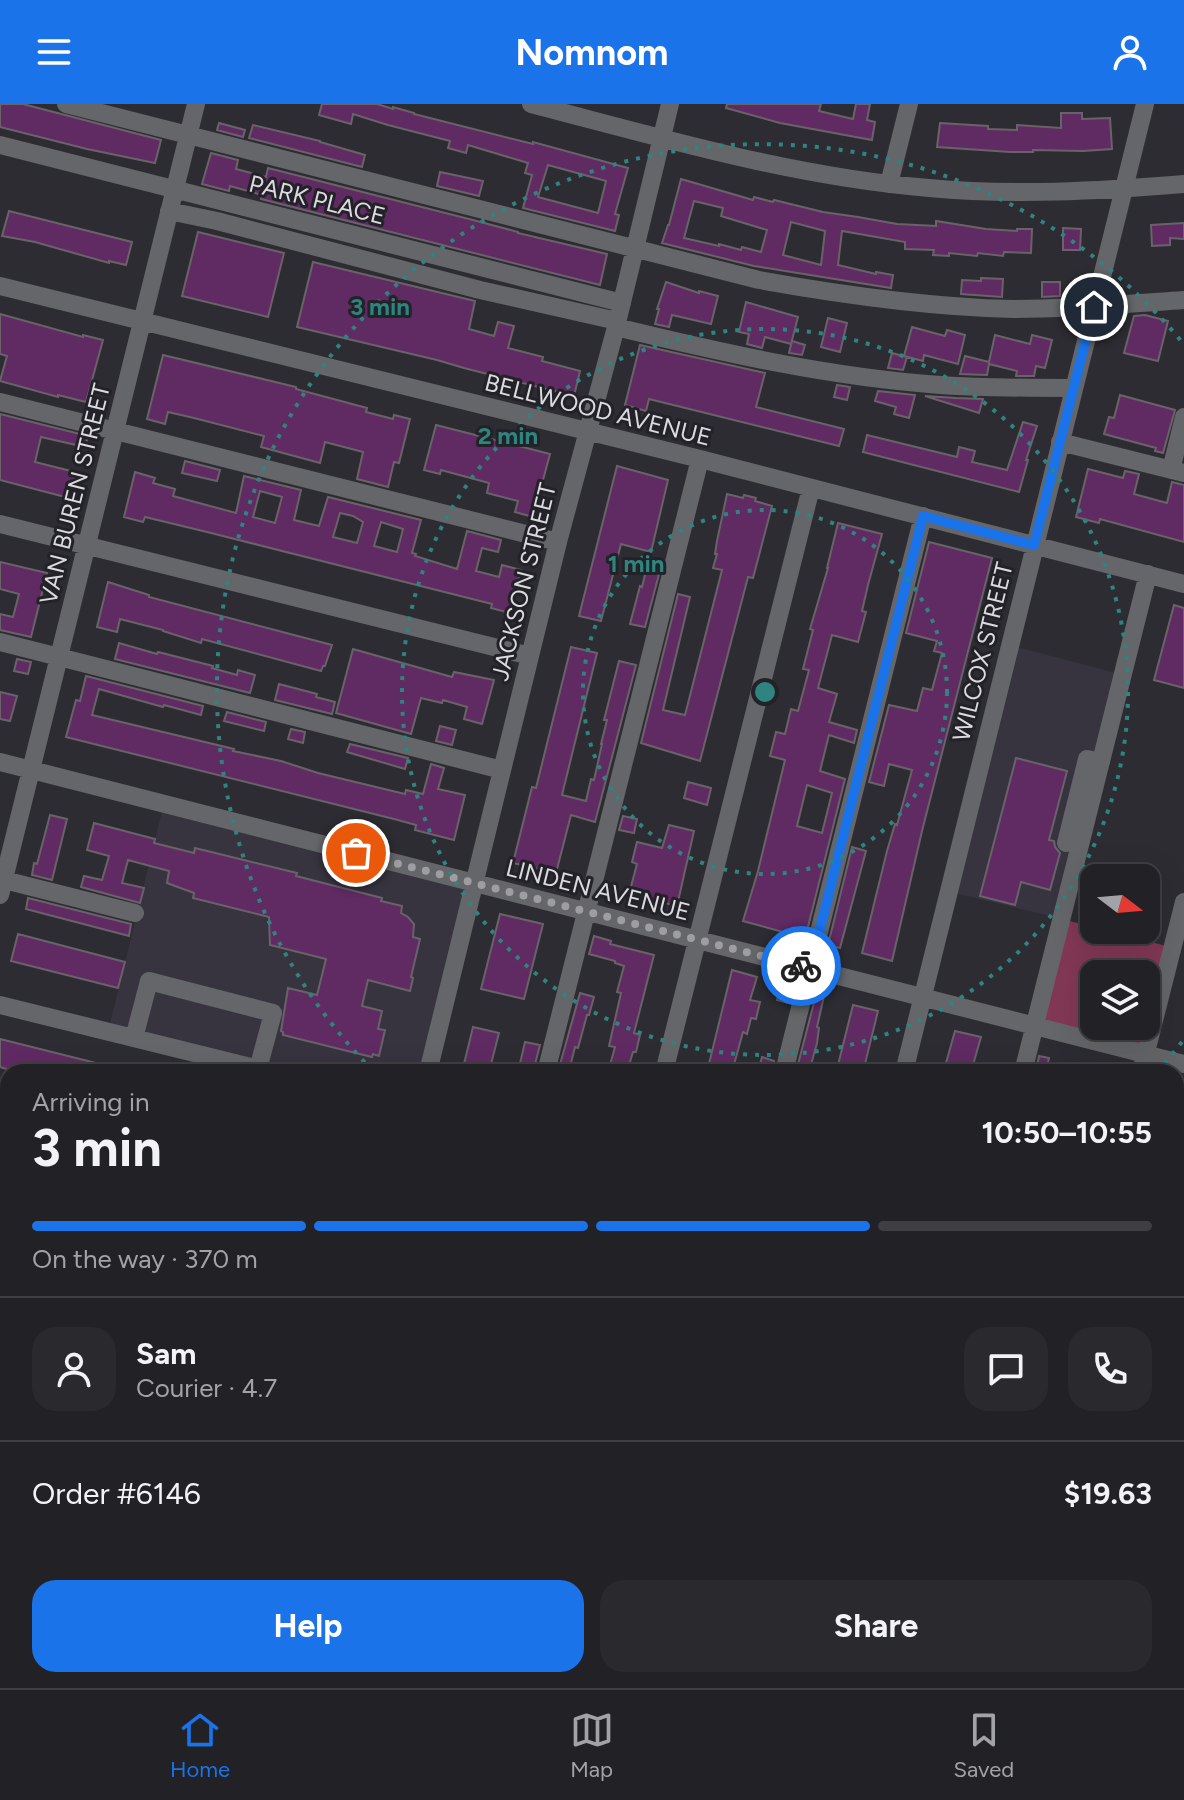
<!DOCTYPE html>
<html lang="en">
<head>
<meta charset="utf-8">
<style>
  :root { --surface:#222126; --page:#2a292e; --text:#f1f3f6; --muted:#a2a3a7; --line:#3f3e43; --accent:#1a73e8 }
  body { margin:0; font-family:Figtree,sans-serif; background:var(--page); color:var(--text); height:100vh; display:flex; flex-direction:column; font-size:30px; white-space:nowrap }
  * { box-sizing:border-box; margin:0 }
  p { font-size:26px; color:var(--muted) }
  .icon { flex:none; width:44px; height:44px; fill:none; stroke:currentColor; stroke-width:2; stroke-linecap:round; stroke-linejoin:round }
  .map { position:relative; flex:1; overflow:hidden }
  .sheet { position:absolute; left:0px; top:960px; width:1184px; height:624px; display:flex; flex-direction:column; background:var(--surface); border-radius:24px 24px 0 0; box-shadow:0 8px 32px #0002,0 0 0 2px var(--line) }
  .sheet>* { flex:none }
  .needle { width:52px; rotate:106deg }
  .controls { position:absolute; left:1080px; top:760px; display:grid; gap:16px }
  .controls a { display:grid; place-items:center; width:80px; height:80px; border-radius:16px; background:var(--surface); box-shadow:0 8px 32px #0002,0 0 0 2px var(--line); font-size:40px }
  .pin { position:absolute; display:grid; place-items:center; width:68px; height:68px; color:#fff; margin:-34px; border:4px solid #fff; border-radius:50%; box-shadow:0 2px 8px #0007 }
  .courier { position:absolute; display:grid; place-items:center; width:80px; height:80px; margin:-40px; border:6px solid #1a73e8; border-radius:50%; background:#fff; color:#222; box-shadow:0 2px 10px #0007 }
  .summary em { font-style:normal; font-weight:700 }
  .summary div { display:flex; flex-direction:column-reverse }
  .summary { display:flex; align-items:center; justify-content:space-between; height:136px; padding:0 32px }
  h1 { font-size:52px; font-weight:700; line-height:60px }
  .bar { display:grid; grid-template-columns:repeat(4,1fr); gap:12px 8px; align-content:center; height:96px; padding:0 32px }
  .bar i { height:10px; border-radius:6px; background:var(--line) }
  .bar .active { background:var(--accent) }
  .bar p { grid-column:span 4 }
  .line { display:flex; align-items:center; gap:20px; padding:0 32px; border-top:2px solid var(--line) }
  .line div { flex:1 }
  .round { display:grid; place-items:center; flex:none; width:84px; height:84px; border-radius:24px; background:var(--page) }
  .primary-button { display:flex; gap:16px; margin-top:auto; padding:16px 32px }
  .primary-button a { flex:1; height:92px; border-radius:24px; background:var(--accent); color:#fff; font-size:32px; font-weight:700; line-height:92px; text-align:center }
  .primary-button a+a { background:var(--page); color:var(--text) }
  header { display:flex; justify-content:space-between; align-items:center; height:104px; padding:0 32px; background:var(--accent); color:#fff; font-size:36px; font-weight:700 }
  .menu { display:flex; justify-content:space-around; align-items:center; height:112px; border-top:2px solid var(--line); background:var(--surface); font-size:22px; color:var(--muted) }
  .menu a { display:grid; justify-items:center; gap:4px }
  .menu .active { color:var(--accent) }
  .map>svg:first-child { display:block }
  .built { fill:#373440 }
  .green { fill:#823855; fill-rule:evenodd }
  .building { fill:#602a62; stroke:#696369; stroke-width:2; fill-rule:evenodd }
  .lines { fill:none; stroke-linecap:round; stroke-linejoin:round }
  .minor { stroke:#646669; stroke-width:18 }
  .done { stroke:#9e9ea2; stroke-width:8; stroke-dasharray:0 14.4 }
  .route { stroke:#1a73e8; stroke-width:10 }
  .ring { fill:none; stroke:#2e857f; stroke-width:4; stroke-dasharray:4 8 }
  .labels { text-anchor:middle; stroke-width:6; stroke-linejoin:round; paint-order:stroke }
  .street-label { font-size:24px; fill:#dbdbdf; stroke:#232228 }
  .centre { fill:#2e857f; stroke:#232228; stroke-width:4 }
  .ring-label { font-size:24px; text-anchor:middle; font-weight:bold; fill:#2e857f; stroke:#232228; stroke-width:6; stroke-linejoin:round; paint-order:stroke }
</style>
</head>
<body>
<header><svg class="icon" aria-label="menu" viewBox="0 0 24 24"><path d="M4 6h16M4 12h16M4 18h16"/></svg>Nomnom<svg class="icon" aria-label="person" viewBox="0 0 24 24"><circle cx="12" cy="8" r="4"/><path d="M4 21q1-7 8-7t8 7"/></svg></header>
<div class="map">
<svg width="1184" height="1584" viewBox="0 0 1184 1584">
  <rect width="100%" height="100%" fill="#2d2c32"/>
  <path class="built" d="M1013,542L1120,570L1058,814L951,788Z
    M164,699L470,778L423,968H288L109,924Z"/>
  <path class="green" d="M1065,816L1094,823V826H1105L1170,843L1144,947L1037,920ZM1094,870H1146V922H1094Z"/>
  <path class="building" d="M0,0H23L161,36L155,59L87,45L0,23Z
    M322,0H377L393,5V3L414,9V10L533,40V38L628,64L615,110L619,111L615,127L523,104L532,71L525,69L528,59L468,41L466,49L448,44L450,37L388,21L353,10L351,20L319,11ZM548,61L606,77L598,109L538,93Z
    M727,0H821L819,7L853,15L856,0H870L867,16L875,18L872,36L780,19L726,4Z
    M1061,9H1082V15L1110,14L1112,45L1083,47L1033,46V48H1010L937,43L940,19L988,22V25L1017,26V21L1061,24Z
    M219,19L245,26L243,33L217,26Z
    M253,21L320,37V38L365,51L362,63L249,34Z
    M211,49L238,56L236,65L266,73L268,64L473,116L518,128V129L607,150L600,181L261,95L262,91L230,82L229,87L202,80Z
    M440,68L483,77L479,92L437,82Z
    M681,75L753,96L754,93L773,98L774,96L823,108L858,113L897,120L936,122V117L986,125L1017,127V125H1032L1031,149L1004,148L1003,152L978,149L977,152L949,149V152L933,151L934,146L905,145V138L842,127L838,161L876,170V168L893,171L891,184L754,162L662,139L668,121H669ZM694,97L723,104L721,112L767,126L761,148L742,143L741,146L719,140V142L684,134ZM791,118L825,127L821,161L783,151Z
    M9,107L132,138L126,161L109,157V159L35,138L2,132Z
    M1184,119V135L1170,134V141L1152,142L1151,121Z
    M1063,124L1081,125L1080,146H1063Z
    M198,128L284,149L268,213L182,192Z
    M313,158L475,197L469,225L494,232L498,218L514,222L508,244L543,253L542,257L580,267L574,292L464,264L437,256L297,223Z
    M981,174L1003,175L1002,193L961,190L962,176L981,177Z
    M666,178L699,189V187L718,192L711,220L672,211L669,223L655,220L659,205H657Z
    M1042,178H1060V192L1042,193Z
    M746,198L798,213L791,240L765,233L762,244L747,240L749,230L739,228Z
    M0,210L83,233V231L103,236L86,298L58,291V293L0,277L7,252L0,250Z
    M1145,211L1168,217L1158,257L1124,249L1134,212Z
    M828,214L847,219L840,248L821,243Z
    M912,223L945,232L947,226L965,231L958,260L924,251L923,257L904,252Z
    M995,231L1030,240L1032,231L1052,236L1045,264L1036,262L1034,272H1016L1017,267L989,260L987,271L960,270L965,252L989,258Z
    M792,237L805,241L802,251L789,249Z
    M640,241L765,269L756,303L844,325L839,342L649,295L646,307L625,301Z
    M892,249L907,253L903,266L888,264Z
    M163,251L296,283V285L367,304L366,308L393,315L394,311L410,315L399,359L394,358L388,383L357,375L363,348L325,338L320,359L261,343L264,332L194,314L168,308L165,320L147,315Z
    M837,281L850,283L847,296L834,293Z
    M878,287L915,291L909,314L894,310L896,303L875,297Z
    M1120,291L1175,306L1163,349L1155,347L1156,344L1104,330L1109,313L1114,314Z
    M925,292L956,294L983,295L979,309Z
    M0,310L88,332L85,343L41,333L35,358L75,368L69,394L0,376Z
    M1023,318L1037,322L1026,356H1028L1019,388L863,348L867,331L957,353L959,343L975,347L972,358L1007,366Z
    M436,321L550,350L533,413L515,408L518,397L487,389L489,379L441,366L440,370L424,366Z
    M185,357L220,366L217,377L182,369Z
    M617,362L668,376L651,448L621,440L601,517L579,512Z
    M1088,365L1123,374L1125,367L1139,370L1134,390L1167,399L1172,378L1184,381V438L1100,415L1099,419L1076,413Z
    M135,368L155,374L153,379L175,385L173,392L236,409L244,372L301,386L294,416L319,422L328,393L421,416L412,449L416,450L415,452L457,465L467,427L501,436L498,448L482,444L476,467L499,473L502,461L521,466L510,509L491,504L492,500L207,428L145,413L143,418L124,413ZM260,387L282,393L275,419L253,413ZM340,409L353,412L363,418L357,439L333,433ZM381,418L403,425L397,448L374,442Z
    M727,390L743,394L744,391L756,394L755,397L772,402L753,474L748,473L700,657L641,639L678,490L690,493L663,606L685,611L722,466L713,464L717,450H715L717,437Z
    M838,419L882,430L868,481L862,507L866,508L858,538L832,531L818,584L837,590L829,618L857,626L854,639L829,631L820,667L845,675L805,835L794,831L743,817L758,767L785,656L770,652L776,628L785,630L791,605L798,607L809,566L803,565L813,526L810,525L828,464H827ZM807,681L832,689L822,729L797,722Z
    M929,438L992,454L922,727L892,857L862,849L887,747L895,720L897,721L912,666L889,660L884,682L869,678L889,601L917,607L923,584L932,586L942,549L934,547L937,537L906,529Z
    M649,455L662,459L645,523L630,520L640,482L642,483Z
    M0,458L47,469L31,533L0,526V510L13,513L19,490L0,485Z
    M108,478L149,491V493L332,541L325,562H323L321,567L202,535L201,539L163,527V526L120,515L117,528L97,523Z
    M1174,501L1184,504V584L1154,576Z
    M119,539L157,550L158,548L213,562L212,564L237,571L238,566L255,571L250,589L115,555Z
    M571,543L597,549L562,691L586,697L591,675L594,676L602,640H601L607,616H604L619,557L636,561L595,718L571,711L556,769L513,759L532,683L536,684Z
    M353,545L452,573L454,568L494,576L482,620L464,615L467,603L443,596L442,599L421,594L411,630L336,609Z
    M17,555L31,558L28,570L14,567Z
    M86,572L203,602L201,611L164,601L163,603L99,585L92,611L234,645L233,647L281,657L318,669L405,690L406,686L423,690L431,660L444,664L438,685L465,691L454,736L415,726L416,721L394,715L66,633L76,596L80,597Z
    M279,580L317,590L316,593L335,598L332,610L275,596Z
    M0,588L17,592L10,617L0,615Z
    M227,608L266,618L264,627L224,617Z
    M440,622L456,626L452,641L436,637Z
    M291,625L305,628L303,639L288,635Z
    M350,640L408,654L405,665L347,648Z
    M1016,654L1067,667L1049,736L1054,737L1055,743L1060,749L1050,786L1021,778L1015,801L980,792Z
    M688,678L711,684L707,701L684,694Z
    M50,711L67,715L52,776L32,771L34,759L37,760Z
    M623,712L637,715L634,729L619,726Z
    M94,719L155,735L154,739L194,749L195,744L297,769L296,772L382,794L381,797L402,802L401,809L408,813L414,820L413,833L420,835L411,873L413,874L410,887L368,876L362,902L382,907L378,925L385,926L379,952L373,950L372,953L283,931V928L281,927L288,884L317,891L326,855L270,841L269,813L193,794L194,789L167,779L169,767L128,756L122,779L144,784L140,799L81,783L84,772L102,776L109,752L87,746Z
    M669,721L694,727L677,802L629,790L637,760L632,758L637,738L662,744Z
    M852,743L866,747L840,844L828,841Z
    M28,794L131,820L129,832L26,805Z
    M500,810L543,820L524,895L481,885Z
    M18,830L125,858L118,884L11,857Z
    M594,832L611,837L610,840L654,851L634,929L640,931L636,948H633L627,968H608L615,943L609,942L621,889L617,888L624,862L615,859V857L589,850Z
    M732,866L757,873L750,896L760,898L756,915L751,914L747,930L743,928L732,968H707Z
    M781,881L793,884L789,899L777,896Z
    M580,889L594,893L589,911H587L578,944L575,943L569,967L559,964Z
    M816,891L824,892L817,923L819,924L817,939L809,968H796Z
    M853,901L878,907L863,968H850L837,965Z
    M473,923L499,929L489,968H480L463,964Z
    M955,927L981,933L971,968L944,966Z
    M0,935L116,964L115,968H19L9,966L0,963Z
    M525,938L540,941L533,968H518Z
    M1039,952L1049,954L1046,968L1036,967Z
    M762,953L774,957L772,968H758Z"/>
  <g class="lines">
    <path class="minor" d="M66,0L759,176C843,191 928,203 1013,205C1070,205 1127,200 1184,196
      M531,0C662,34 794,73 929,84C1014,92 1099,87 1184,80
      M0,41L622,199
      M889,80L909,0
      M169,107L217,117L480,186L617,217
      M0,182L700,355L1184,480
      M616,223C723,249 830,273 940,281C984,284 1029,284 1074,284
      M0,298L558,438
      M1060,338L1184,369
      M1171,366L1184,313
      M0,420L530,552
      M0,538L502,666
      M0,658L1184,960
      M1066,739L1087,655L1101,658
      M0,775L135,809
      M0,791L196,0
      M0,901L271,968
      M134,934L149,877L273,909L258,965
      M428,968L558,438L616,223L670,0
      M546,968L700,355
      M664,968L811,384
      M784,968L923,412
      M904,968L1145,0
      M1023,968L1148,470
      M1141,968L1184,798
      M0,1017L8,1019
      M0,1136L8,1138
      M0,1256L8,1258
      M1176,1316L1184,1284
      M0,1376L8,1378
      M1176,1434L1184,1436
      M0,1495L8,1497
      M276,1584L278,1576
      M393,1584L395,1576
      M512,1584L514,1576
      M630,1584L632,1576
      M749,1584L751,1576
      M869,1584L871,1576
      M987,1584L989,1576
      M1109,1584L1111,1576"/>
  </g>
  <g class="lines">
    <path class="done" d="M356,749L801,862"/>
    <path class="route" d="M801,862L810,865L923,412L1034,441L1094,203"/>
  </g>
  <g class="ring">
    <circle cx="765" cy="588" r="182"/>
    <circle cx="765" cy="588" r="363"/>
    <path d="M1182 938A545 545 0 0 1 1157 967M373 967A545 545 0 1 1 1182 238"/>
  </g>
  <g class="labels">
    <g class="street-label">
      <text transform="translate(317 96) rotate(14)" y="8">PARK PLACE</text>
      <text transform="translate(598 306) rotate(14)" y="8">BELLWOOD AVENUE</text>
      <text transform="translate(75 390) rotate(-76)" y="8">VAN BUREN STREET</text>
      <text transform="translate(524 478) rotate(-76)" y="8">JACKSON STREET</text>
      <text transform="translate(983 548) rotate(-76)" y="8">WILCOX STREET</text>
      <text transform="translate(598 786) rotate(14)" y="8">LINDEN AVENUE</text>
    </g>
  </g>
  <circle cx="765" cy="588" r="12" class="centre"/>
  <g class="ring-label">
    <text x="380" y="211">3 min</text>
    <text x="508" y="340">2 min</text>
    <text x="636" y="468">1 min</text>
  </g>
</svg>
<div class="controls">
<a><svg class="needle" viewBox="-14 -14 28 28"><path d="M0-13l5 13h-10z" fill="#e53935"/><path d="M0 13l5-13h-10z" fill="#a2a3a7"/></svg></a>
<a><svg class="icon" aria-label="layers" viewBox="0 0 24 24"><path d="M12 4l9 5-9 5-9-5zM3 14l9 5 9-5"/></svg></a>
</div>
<div class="pin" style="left:356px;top:749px;background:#ea580c"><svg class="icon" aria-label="bag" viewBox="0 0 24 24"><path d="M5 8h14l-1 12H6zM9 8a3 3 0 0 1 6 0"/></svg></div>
<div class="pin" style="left:1094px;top:203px;background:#1f2937"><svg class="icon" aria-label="home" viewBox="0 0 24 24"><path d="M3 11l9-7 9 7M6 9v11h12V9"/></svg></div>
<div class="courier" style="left:801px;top:862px"><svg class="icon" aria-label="bike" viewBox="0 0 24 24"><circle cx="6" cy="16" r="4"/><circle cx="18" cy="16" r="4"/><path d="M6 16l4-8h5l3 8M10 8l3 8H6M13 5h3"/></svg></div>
<section class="sheet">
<div class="summary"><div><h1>3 min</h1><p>Arriving in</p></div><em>10:50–10:55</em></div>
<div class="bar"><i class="active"></i><i class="active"></i><i class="active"></i><i></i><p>On the way · 370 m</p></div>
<div class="line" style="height:144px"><a class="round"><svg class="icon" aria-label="person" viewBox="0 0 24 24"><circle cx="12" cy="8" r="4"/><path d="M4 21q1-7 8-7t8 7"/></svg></a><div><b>Sam</b><p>Courier · 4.7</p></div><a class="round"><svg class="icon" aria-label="chat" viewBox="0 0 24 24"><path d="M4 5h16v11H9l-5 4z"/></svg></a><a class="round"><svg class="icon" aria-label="phone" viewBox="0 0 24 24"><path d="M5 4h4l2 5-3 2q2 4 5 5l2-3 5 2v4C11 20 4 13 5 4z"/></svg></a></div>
<div class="line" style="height:104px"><div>Order #6146</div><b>$19.63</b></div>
<div class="primary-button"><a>Help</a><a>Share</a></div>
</section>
</div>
<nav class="menu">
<a class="active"><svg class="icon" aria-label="home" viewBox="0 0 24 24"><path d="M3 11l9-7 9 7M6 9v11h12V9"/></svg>Home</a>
<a><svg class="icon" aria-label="map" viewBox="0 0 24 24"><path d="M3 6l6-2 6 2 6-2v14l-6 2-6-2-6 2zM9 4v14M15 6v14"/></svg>Map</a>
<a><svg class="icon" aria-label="saved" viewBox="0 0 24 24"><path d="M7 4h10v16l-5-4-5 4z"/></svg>Saved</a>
</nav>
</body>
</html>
